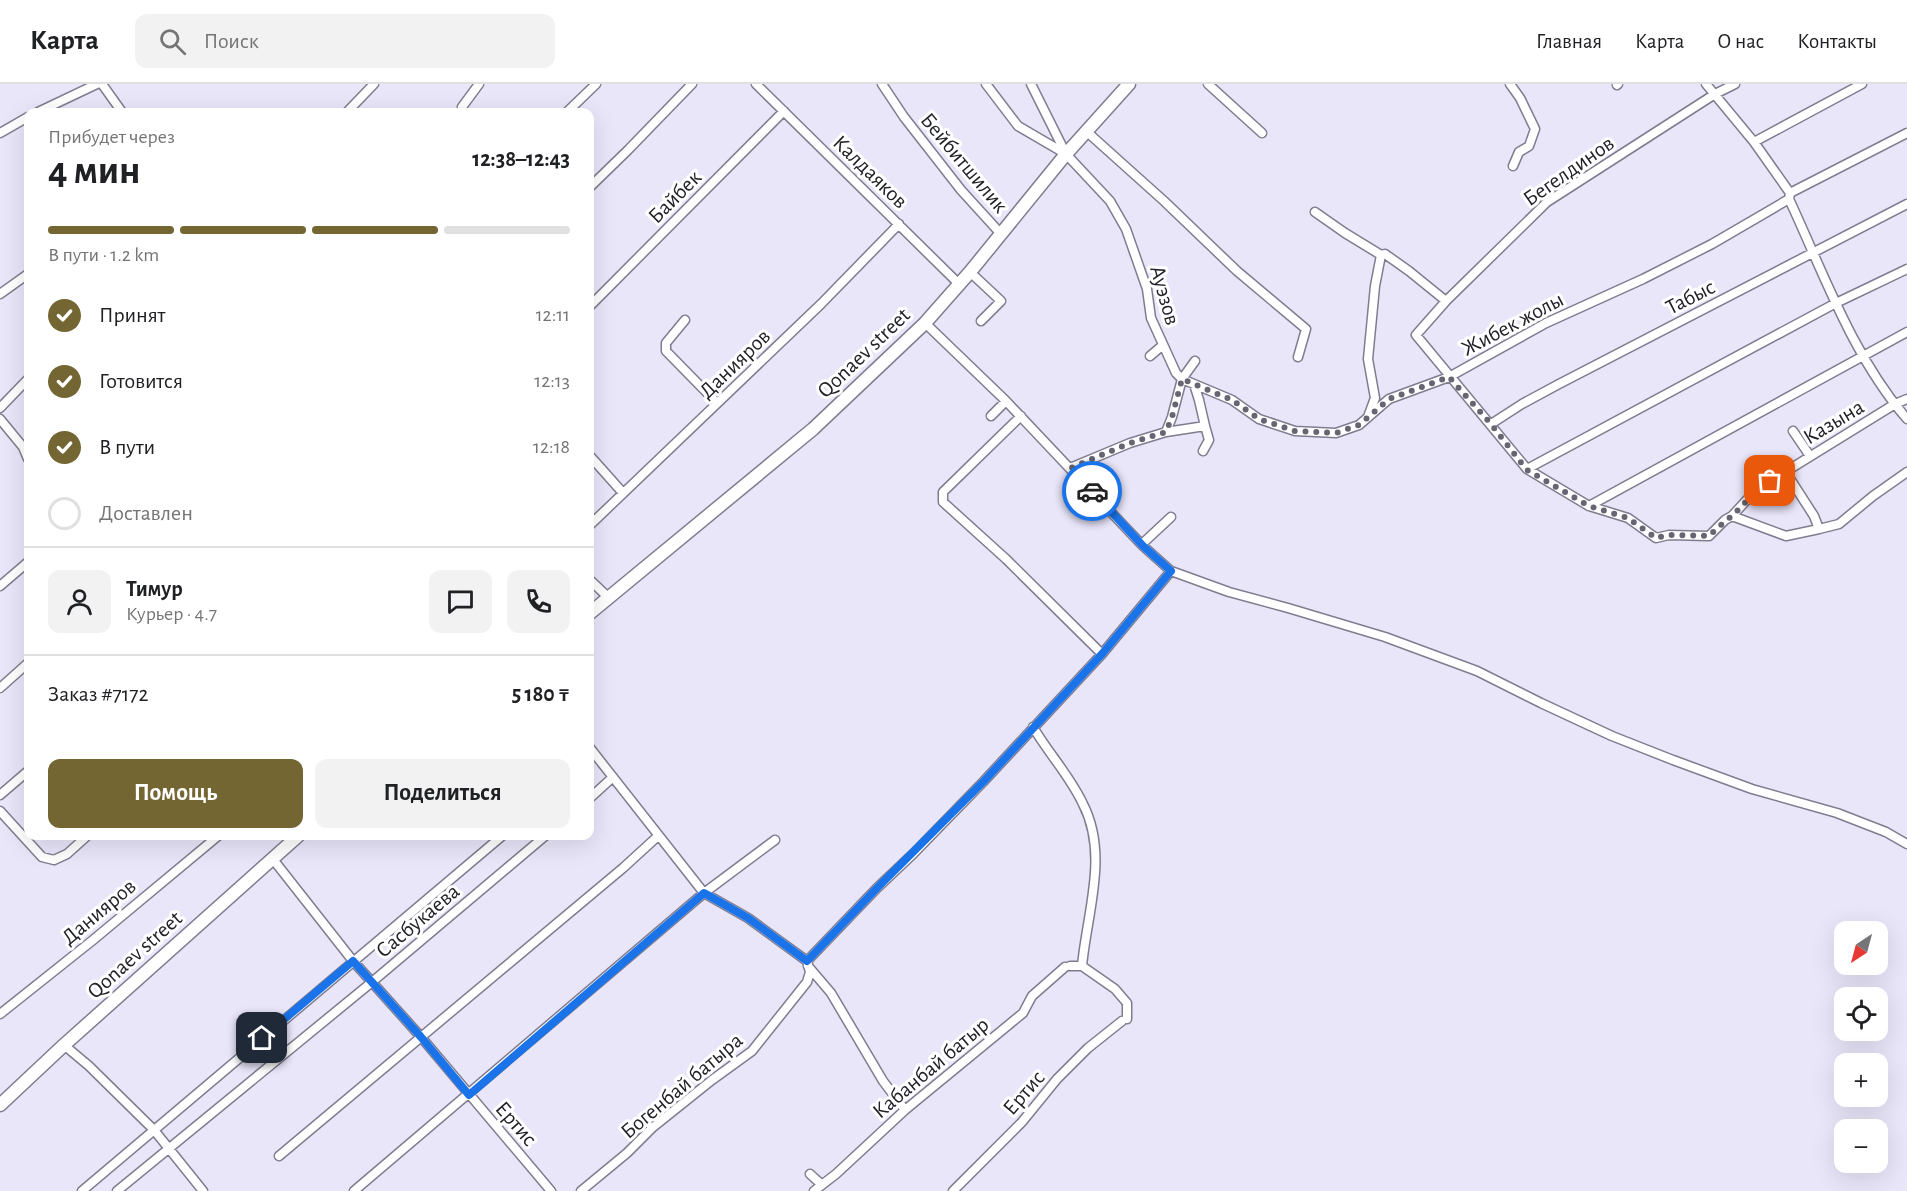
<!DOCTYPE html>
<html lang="ru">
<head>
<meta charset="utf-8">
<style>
  :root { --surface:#fff; --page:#f2f2f2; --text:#202124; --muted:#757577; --line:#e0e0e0; --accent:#746633 }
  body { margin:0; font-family:"Alegreya Sans",sans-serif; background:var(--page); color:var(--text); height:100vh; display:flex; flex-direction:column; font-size:22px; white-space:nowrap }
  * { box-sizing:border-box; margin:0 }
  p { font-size:20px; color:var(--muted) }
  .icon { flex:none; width:33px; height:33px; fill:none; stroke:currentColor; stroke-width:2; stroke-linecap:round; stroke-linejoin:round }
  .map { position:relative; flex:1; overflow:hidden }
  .drawer { position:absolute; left:24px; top:24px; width:570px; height:732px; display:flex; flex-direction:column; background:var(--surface); border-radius:12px; box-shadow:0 6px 24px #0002 }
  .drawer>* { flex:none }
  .needle { width:39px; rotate:216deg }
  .tools { position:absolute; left:1834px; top:837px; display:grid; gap:12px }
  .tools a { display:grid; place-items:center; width:54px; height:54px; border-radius:12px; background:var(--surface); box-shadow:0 6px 24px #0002; font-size:30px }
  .pin { position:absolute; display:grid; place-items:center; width:51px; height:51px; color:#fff; margin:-26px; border-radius:12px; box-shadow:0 3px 9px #0006 }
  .courier { position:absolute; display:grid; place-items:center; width:60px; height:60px; margin:-30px; border:4px solid #1a73e8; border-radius:50%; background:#fff; color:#222; box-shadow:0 2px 8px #0007 }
  .overview em { font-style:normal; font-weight:700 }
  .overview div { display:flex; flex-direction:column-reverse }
  .overview { display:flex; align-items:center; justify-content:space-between; height:102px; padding:0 24px }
  h1 { font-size:39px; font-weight:700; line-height:45px }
  .bar { display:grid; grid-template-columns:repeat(4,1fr); gap:9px 6px; align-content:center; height:72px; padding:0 24px }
  .bar i { height:8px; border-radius:4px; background:var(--line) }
  .bar .active { background:var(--accent) }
  .bar p { grid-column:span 4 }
  .line { display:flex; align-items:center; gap:15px; padding:0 24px; border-top:2px solid var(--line) }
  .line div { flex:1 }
  .round { display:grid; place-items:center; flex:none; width:63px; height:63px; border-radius:12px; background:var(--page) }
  ol { padding:0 24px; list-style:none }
  li { display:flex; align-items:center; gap:18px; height:66px }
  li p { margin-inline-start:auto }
  li .icon { padding:6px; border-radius:50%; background:var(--accent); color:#fff; stroke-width:4 }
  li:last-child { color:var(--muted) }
  li i { width:33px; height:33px; border:3px solid var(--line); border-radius:50% }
  .cta { display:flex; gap:12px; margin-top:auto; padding:12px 24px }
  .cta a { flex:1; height:69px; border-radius:12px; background:var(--accent); color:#fff; font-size:24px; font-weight:700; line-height:69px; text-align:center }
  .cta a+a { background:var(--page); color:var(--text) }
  header { display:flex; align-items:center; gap:36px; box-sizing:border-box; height:84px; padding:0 30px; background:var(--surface); border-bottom:2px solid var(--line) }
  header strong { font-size:28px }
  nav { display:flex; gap:33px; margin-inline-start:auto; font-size:21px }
  .search { width:420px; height:54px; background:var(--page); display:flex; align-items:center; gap:15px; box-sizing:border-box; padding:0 21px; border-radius:12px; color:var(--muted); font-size:22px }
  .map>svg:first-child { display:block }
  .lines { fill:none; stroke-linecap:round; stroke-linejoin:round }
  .street-casing { stroke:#807c8f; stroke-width:11 }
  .secondary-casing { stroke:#807c8f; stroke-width:15 }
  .street { stroke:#fff; stroke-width:8 }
  .secondary { stroke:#fff; stroke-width:12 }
  .done { stroke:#686572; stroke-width:6; stroke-dasharray:0 10.8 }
  .route { stroke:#1a73e8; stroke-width:8 }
  .labels { text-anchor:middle; stroke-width:6; stroke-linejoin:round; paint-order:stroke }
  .street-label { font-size:22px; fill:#222028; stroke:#fff }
</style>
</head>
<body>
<header>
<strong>Карта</strong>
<div class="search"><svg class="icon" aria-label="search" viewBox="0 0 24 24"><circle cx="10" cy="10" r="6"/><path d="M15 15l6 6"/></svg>Поиск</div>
<nav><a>Главная</a><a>Карта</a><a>О нас</a><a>Контакты</a></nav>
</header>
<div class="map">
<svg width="1907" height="1107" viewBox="0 0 1907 1107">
  <rect width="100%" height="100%" fill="#eae6fa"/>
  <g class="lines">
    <g class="street-casing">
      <path id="street" d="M102,0L122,28
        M756,0L959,200
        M882,0L904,33L961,106L1001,150
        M986,0L1018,42L1066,70L1110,117L1126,145L1147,205L1151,234L1176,289L1182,295L1172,333L1166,348L1130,359L1070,384
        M1031,0L1066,70
        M1208,0L1262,49
        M1510,0L1520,14L1535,45L1529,62L1519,68L1513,82
        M1706,0L1754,58L1790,109L1789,115C1824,190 1852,271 1907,335
        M1735,0L1715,10L1547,118L1446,217L1416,251L1527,385L1589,422L1628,434L1656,454L1669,451L1709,452L1725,436L1732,432L1756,406L1895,320L1907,315
        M1617,1L1618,0
        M462,23L479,0
        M38,28L97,0
        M347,28L374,0
        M567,28L596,0
        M1086,47L1164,117L1237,187L1306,245L1298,273
        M0,49L28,33
        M1754,58L1862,0
        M590,103L628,66L692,0
        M1790,109L1907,49
        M1315,128L1345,149L1381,171L1385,170L1409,187L1446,217
        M970,188L1001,217L981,237
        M0,210L28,190
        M590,222L784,27
        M685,236L666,259V267L717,319
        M925,239L1006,317L1143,462L1171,487L1229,508L1288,524L1385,553L1477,587L1541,619L1612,652L1673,676L1752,705L1837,729L1886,748L1907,760
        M1150,272L1163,261
        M1195,277L1182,295L1232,316L1259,335L1295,347L1336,349L1359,341L1389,315L1449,293L1546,239L1643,195L1712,160L1789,115
        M0,324L28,295
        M991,332L1006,317
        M1021,332L943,408V418L1006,475L1102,570
        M1368,333L1375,314L1368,275L1375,202L1381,171
        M0,335L23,363L28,375
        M1491,340L1522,320L1559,300L1907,120
        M1793,347L1810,372
        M1166,348L1205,342L1199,316L1194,300
        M1203,367L1209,356L1205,342
        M590,372L623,409
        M1527,385L1836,219L1907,185
        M1785,387L1814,432L1819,445
        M1589,422L1907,248
        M1732,432L1786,452L1819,445L1839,440L1873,412L1907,388
        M590,441L821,220L899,140
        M1142,460L1171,433
        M590,496L609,514
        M0,502L28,478
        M0,604L28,579
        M1033,643C1049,670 1070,692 1083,720C1109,771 1087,828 1082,882
        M590,664L704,809L748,834L807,877
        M0,711L28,687
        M590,714L613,693
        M0,727L42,773L54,776L67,770L87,752
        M272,774L353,877L421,953L551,1107
        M807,877L877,804L914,769L984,697L1102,570L1171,487
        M808,882L831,909L883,997L905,1026
        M1070,882H1082L1115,905L1127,919V935
        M0,930L93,856L218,752
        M64,961L89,982L154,1046L203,1107
        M279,1072L623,784L658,752
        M810,1090L822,1101
        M82,1107L502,752
        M117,1107L372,898L545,752
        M354,1107L704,809L775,756
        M581,1107L627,1069L652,1044L712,996L752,967L807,898L810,888L807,877
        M814,1107L836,1090L905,1026L1023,929L1032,912L1065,883
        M953,1107L1022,1038L1057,995L1088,964L1122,937"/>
    </g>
    <g class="secondary-casing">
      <path id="secondary" d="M590,529L813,345L925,239L970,188L1066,70L1129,0
        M0,1021L64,961L298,752"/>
    </g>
    <use href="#street" class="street"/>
    <use href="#secondary" class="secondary"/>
  </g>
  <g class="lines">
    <path class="done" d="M1092,407L1071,384L1130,359L1166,348L1172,333L1182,295L1232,316L1259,335L1295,347L1336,349L1359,341L1389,315L1449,293L1491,340L1527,386L1589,422L1628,434L1656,454L1669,451L1709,452C1717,444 1726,437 1734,430C1746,418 1756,406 1770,397"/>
    <path class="route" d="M262,954L353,877L421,953L469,1011L704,809L748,834L807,877L877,804L984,697L1102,570L1171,487L1143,462L1092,407"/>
  </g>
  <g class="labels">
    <g class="street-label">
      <text transform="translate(965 78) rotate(50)" y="8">Бейбитшилик</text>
      <text transform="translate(1568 86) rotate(-35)" y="8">Бегелдинов</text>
      <text transform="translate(871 87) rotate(44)" y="8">Калдаяков</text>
      <text transform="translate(674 112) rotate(-45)" y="8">Байбек</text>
      <text transform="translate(1166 211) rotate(74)" y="8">Ауэзов</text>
      <text transform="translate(1690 212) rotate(-27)" y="8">Табыс</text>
      <text transform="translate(1512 239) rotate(-28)" y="8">Жибек жолы</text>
      <text transform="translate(863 268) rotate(-44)" y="8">Qonaev street</text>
      <text transform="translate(734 279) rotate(-44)" y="8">Данияров</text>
      <text transform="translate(1833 337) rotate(-31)" y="8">Казына</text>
      <text transform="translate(98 827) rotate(-40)" y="8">Данияров</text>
      <text transform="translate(417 836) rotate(-40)" y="8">Сасбукаева</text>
      <text transform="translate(134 870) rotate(-42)" y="8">Qonaev street</text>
      <text transform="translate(930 983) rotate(-40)" y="8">Кабанбай батыр</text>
      <text transform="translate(681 1001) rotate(-40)" y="8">Богенбай батыра</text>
      <text transform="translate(1023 1008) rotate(-49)" y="8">Ертис</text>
      <text transform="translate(517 1039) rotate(49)" y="8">Ертис</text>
    </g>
  </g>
</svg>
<div class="tools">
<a><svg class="needle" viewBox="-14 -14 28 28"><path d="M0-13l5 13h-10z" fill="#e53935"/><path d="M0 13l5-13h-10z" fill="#757577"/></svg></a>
<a><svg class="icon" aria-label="locate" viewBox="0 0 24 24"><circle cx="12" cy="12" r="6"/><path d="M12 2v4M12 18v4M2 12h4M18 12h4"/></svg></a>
<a>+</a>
<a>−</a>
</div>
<div class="pin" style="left:1770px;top:397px;background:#ea580c"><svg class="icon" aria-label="bag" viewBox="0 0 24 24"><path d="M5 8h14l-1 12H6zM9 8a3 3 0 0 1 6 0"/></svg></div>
<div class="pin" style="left:262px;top:954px;background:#1f2937"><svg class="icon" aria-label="home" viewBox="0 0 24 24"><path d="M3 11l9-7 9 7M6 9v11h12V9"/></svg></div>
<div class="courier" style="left:1092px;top:407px"><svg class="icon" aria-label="car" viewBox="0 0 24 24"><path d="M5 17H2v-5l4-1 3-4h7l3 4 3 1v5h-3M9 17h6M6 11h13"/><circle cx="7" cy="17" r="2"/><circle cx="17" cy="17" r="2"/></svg></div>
<section class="drawer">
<div class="overview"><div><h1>4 мин</h1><p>Прибудет через</p></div><em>12:38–12:43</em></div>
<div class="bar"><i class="active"></i><i class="active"></i><i class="active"></i><i></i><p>В пути · 1.2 km</p></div>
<ol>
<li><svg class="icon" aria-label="check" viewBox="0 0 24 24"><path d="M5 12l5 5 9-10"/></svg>Принят<p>12:11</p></li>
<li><svg class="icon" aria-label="check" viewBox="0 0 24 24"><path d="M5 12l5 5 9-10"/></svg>Готовится<p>12:13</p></li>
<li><svg class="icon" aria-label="check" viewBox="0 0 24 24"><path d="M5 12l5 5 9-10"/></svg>В пути<p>12:18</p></li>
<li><i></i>Доставлен</li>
</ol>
<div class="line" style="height:108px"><a class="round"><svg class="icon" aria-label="person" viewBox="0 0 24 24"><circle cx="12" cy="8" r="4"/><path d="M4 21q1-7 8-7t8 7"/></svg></a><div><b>Тимур</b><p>Курьер · 4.7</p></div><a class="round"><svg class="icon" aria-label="chat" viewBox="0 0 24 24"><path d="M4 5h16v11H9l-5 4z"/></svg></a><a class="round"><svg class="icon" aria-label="phone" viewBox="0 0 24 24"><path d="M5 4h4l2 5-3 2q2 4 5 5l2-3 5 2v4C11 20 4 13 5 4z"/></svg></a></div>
<div class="line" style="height:78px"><div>Заказ #7172</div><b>5 180 ₸</b></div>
<div class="cta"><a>Помощь</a><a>Поделиться</a></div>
</section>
</div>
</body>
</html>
